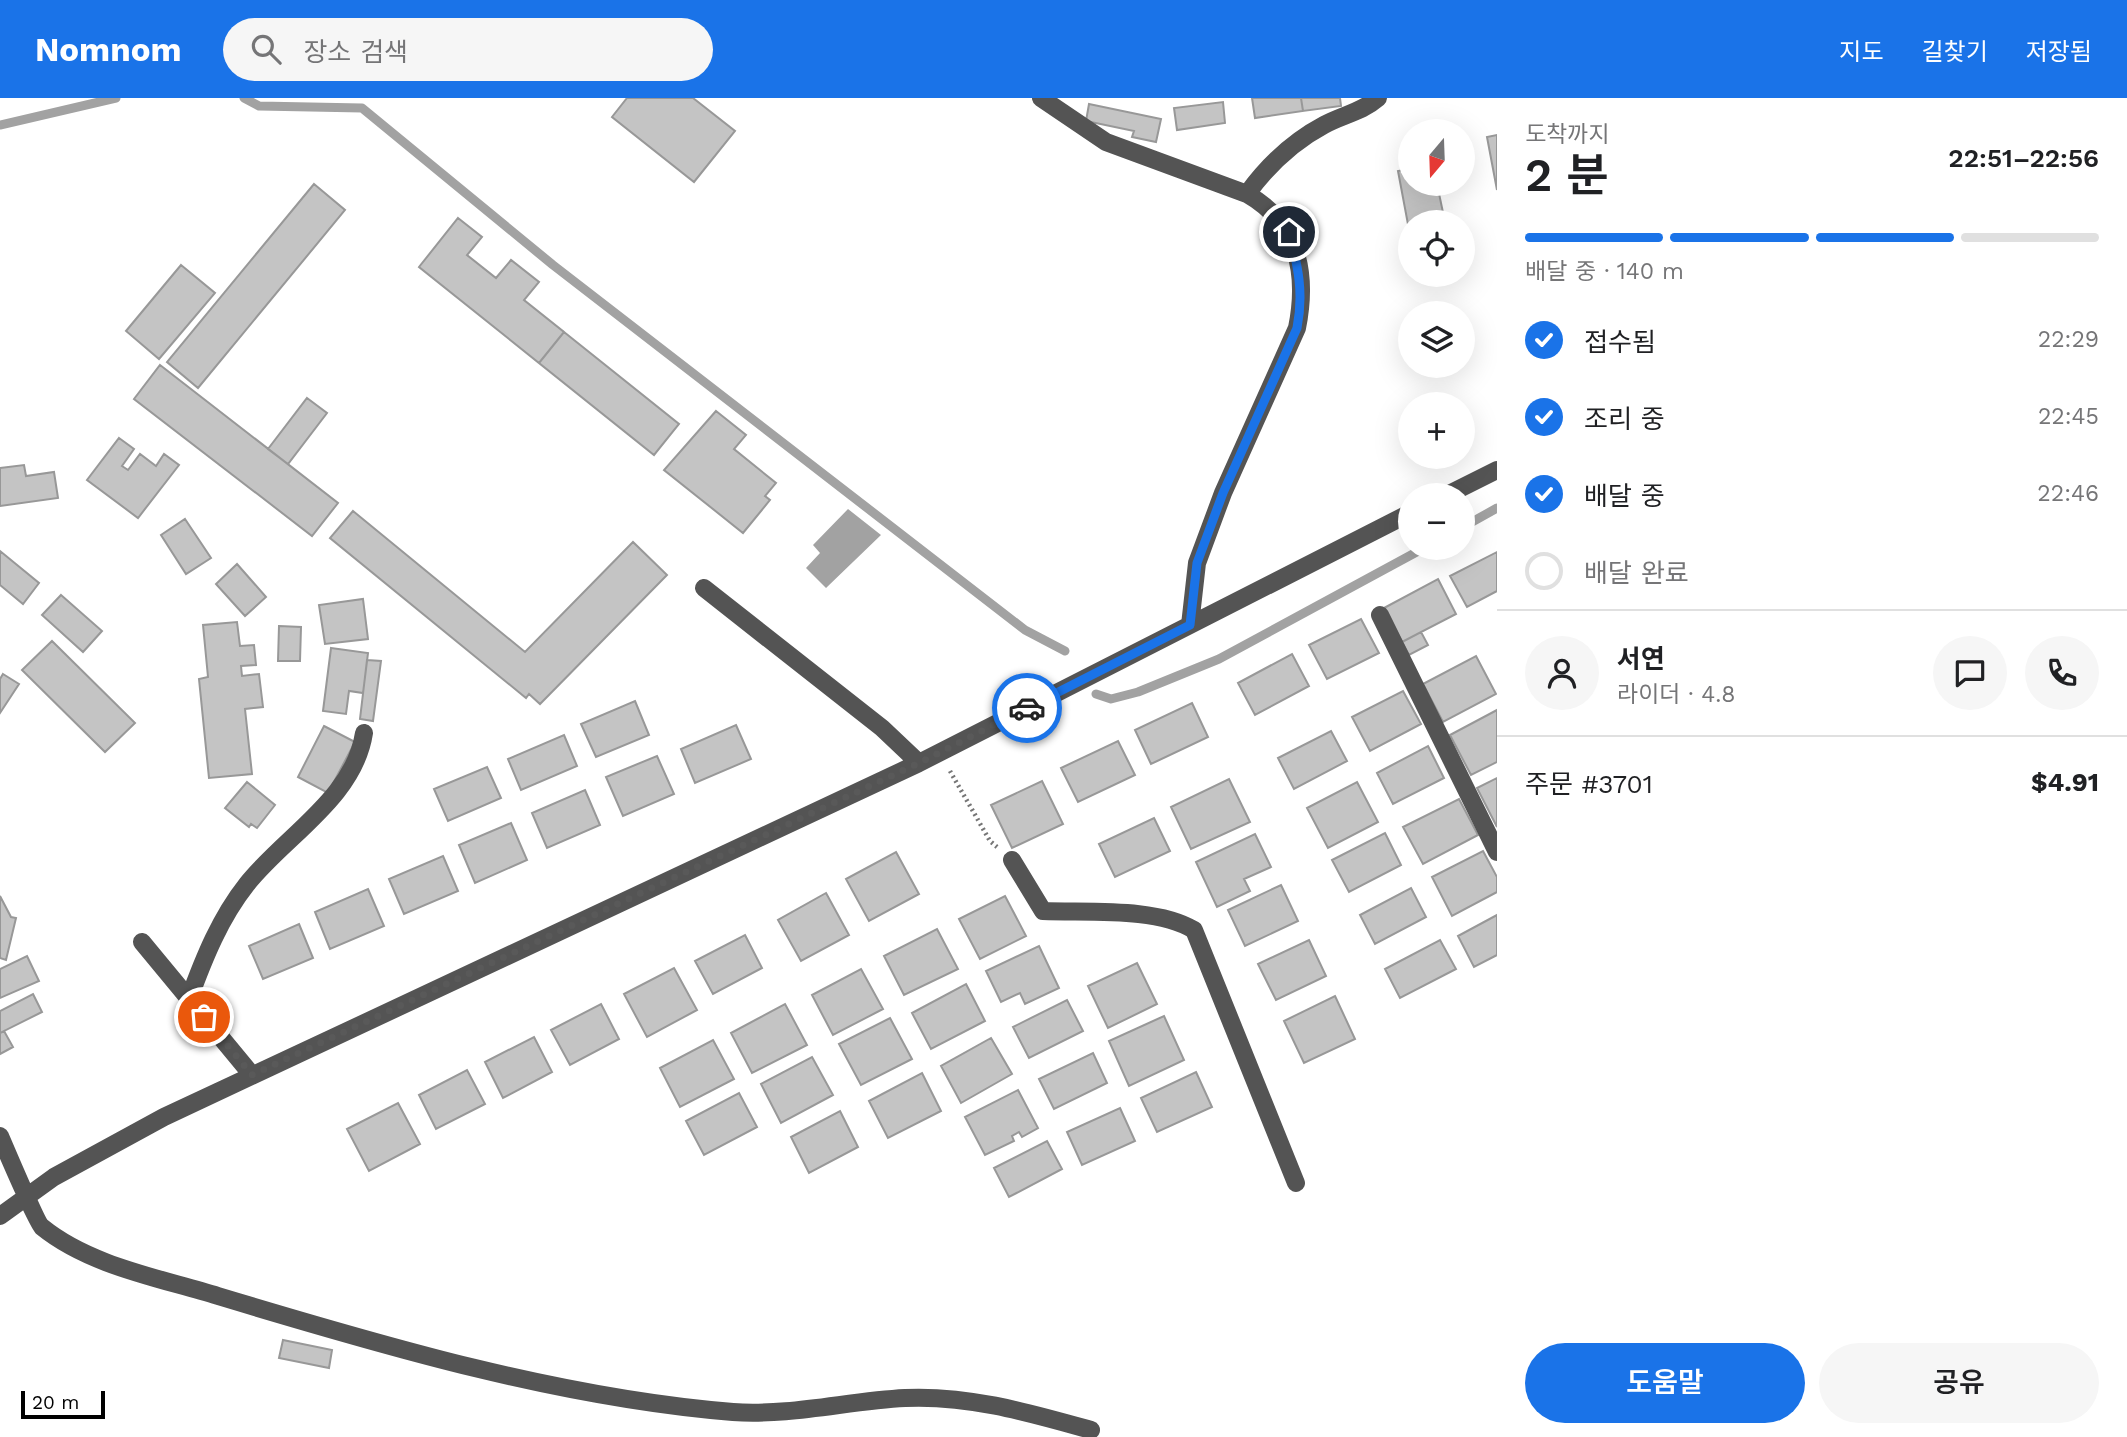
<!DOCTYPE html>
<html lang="ko">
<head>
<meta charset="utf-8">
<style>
  :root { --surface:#fff; --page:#f6f6f6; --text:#202124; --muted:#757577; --line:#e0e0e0; --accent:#1a73e8 }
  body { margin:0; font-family:"Work Sans","Noto Sans KR",sans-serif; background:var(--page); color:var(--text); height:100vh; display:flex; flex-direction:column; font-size:26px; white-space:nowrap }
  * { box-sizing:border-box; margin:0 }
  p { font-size:23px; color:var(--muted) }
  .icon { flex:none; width:38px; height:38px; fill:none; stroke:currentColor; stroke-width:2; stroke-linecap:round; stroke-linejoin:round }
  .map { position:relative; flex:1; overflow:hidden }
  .sheet { display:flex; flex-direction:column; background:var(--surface); width:630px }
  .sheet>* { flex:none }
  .needle { width:46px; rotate:199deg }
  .controls { position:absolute; left:1398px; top:21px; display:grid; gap:14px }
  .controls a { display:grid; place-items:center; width:77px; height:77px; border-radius:50%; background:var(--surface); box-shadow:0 7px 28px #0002; font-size:35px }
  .scale { position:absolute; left:21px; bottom:18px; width:84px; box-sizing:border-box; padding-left:7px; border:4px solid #000; border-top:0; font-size:19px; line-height:24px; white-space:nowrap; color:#000; -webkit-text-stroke:5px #fff; paint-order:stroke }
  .pin { position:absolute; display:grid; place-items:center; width:60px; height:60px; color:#fff; margin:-30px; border:4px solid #fff; border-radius:50%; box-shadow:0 2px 7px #0007 }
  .courier { position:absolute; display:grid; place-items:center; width:70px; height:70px; margin:-35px; border:5px solid #1a73e8; border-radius:50%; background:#fff; color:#222; box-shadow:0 2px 9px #0007 }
  .head em { font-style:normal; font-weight:600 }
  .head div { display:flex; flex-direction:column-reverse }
  .head { display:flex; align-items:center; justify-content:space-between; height:119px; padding:0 28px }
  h1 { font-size:46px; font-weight:600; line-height:52px }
  .bar { display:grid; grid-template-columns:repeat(4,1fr); gap:10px 7px; align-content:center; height:84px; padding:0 28px }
  .bar i { height:9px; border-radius:5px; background:var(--line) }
  .bar .active { background:var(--accent) }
  .bar p { grid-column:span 4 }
  .line { display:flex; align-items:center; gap:18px; padding:0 28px; border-top:2px solid var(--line) }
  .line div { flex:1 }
  .round { display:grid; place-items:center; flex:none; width:74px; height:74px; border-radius:37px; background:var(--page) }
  ol { padding:0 28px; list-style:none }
  li { display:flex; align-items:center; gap:21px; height:77px }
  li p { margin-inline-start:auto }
  li .icon { padding:7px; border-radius:50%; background:var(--accent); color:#fff; stroke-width:4 }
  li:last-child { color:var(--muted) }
  li i { width:38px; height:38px; border:4px solid var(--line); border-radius:50% }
  .primary-button { display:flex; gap:14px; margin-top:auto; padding:14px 28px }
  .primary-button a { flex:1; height:80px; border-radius:42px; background:var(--accent); color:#fff; font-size:28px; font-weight:600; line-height:80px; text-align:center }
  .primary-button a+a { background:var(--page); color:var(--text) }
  header { display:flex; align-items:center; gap:42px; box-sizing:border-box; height:98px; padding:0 35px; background:var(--accent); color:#fff }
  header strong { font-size:33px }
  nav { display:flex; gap:38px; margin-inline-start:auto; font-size:24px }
  .search { width:490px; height:63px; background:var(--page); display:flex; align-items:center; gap:18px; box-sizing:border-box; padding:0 24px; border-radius:38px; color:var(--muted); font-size:26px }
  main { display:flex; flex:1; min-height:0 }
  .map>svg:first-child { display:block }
  .water { fill:#a2a2a2 }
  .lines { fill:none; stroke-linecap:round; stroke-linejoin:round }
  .stream { stroke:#a2a2a2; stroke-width:9 }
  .building { fill:#c4c4c4; stroke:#989898; stroke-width:2 }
  .path { stroke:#767676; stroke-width:4.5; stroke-dasharray:2 3.5; stroke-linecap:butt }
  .minor { stroke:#545454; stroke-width:18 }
  .done { stroke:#595959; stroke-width:7; stroke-dasharray:0 12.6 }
  .route { stroke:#1a73e8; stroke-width:9 }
</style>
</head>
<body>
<header>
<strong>Nomnom</strong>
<div class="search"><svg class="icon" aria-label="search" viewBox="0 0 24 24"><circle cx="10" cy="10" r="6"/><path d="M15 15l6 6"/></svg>장소 검색</div>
<nav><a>지도</a><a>길찾기</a><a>저장됨</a></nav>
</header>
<main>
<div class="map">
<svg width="1497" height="1339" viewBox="0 0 1497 1339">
  <rect width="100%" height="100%" fill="#fff"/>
  <path class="water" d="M848,411L881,437L826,490L806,470L820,455L813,447Z"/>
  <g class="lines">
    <path class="stream" d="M244,0L259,8L362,10L553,167L1025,532L1065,553
      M0,27L116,0
      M1463,429L1497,410
      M1096,596L1111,601L1138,594L1219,561L1424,450"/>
  </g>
  <path class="building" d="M627,0H693L735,33L694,84L612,19Z
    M1252,0H1301L1303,13L1255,20Z
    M1301,0H1340L1341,8L1303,13Z
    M1223,4L1225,25L1177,32L1174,10Z
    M1089,6L1161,21L1156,44L1132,39L1134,33L1086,23Z
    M1497,37V92L1487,39Z
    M1410,71V86H1437L1445,124H1410V137L1398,73Z
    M314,86L345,112L198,290L167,264Z
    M458,120L482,139L467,157L496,180L511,162L539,184L524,202L564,234L539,265L419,169Z
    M181,167L215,195L159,261L126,233Z
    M564,234L679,326L654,357L539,265Z
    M160,267L338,405L312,438L134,301Z
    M307,300L327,315L288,366L268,351Z
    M716,313L746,337L734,351L776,385L765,398L770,402L743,435L664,372Z
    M119,340L134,351L122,368L128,372L140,356L156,368L164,356L179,367L138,420L87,382Z
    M24,367L26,378L54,374L58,400L0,408V370Z
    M353,413L525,554L633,444L667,477L540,606L529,596L526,600L330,440Z
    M185,421L211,460L186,476L161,437Z
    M0,453L39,485L23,506L0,487Z
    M1497,454V493L1467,509L1450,478Z
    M237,466L266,499L245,518L216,486Z
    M1438,481L1456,516L1402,544L1384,510Z
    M61,497L102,533L83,554L42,517Z
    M363,501L368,541L325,546L319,507Z
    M1361,521L1379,555L1327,581L1309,547Z
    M237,524L240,548L254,547L256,567L241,568L242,578L259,576L263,609L245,611L252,676L209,680L199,581L208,579L203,527Z
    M279,528L301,529L300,563H278Z
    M1421,534L1428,547L1409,557L1402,544Z
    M52,543L135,625L105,654L22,572Z
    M331,550L368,555L363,595L349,593L346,616L323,613Z
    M1292,556L1309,588L1255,617L1238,585Z
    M1476,558L1496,596L1443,624L1423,586Z
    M367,562L381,563L373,623L360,621Z
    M3,576L19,586L0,615V581Z
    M1403,593L1421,626L1370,653L1352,619Z
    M635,603L649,637L596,659L581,626Z
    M1192,605L1208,639L1151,666L1135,632Z
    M1497,612V664L1471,677L1450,637Z
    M736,627L751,661L695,685L681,651Z
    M324,628L355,644L328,695L298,679Z
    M1331,633L1347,663L1294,691L1278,660Z
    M564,637L577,668L521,692L508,661Z
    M1118,643L1135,677L1078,704L1061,670Z
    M1428,648L1444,680L1393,706L1377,675Z
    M657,658L674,696L623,718L606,679Z
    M487,669L501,700L448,723L434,691Z
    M1497,680V729L1477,690Z
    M1229,681L1250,724L1191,751L1171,709Z
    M1042,683L1063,726L1012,750L991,707Z
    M247,684L275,707L257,730L251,726L249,729L225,710Z
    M1357,684L1378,724L1328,750L1307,710Z
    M585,692L600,727L547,750L532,715Z
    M1459,701L1478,737L1423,766L1403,729Z
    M1154,720L1170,753L1115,779L1099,746Z
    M511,725L527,762L475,785L459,747Z
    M1385,735L1401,767L1349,794L1332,762Z
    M1255,736L1271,769L1244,781L1250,793L1217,809L1196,764Z
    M1483,753L1497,779V794L1452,818L1432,779Z
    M896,754L919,796L869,823L846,781Z
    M443,758L458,793L404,816L389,781Z
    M1281,787L1298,823L1245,848L1228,812Z
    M1411,790L1426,819L1375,846L1360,817Z
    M368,791L384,828L330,851L315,814Z
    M826,795L849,837L801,863L778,822Z
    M0,798L11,819L16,820L6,862L0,860Z
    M1005,798L1026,838L980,861L959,821Z
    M1497,817V857L1474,869L1458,838Z
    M299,826L313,860L263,881L249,848Z
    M937,831L958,871L904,897L884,858Z
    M745,837L762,870L713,896L695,863Z
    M1309,842L1326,878L1276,902L1258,866Z
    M1440,842L1456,871L1400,900L1385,871Z
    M1039,848L1059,890L1025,906L1020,895L1001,904L986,873Z
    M27,858L39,883L0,900V871Z
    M1137,865L1157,906L1108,930L1088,888Z
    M674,870L697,912L647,939L624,896Z
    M861,871L883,911L833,937L812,897Z
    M966,886L985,923L931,951L912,915Z
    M33,896L42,914L0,935V913Z
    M1335,898L1355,941L1304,965L1284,923Z
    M1067,902L1083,933L1029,960L1013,929Z
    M601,906L619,941L570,967L551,932Z
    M785,906L807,947L752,975L731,935Z
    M1164,918L1184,962L1129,988L1109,943Z
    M890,920L912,961L861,987L839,946Z
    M4,933L13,949L0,956V935Z
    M534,939L552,974L503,1000L485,964Z
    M991,940L1012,976L961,1005L941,968Z
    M713,942L734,981L680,1009L660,970Z
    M1093,955L1107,985L1054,1011L1039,981Z
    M812,959L833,997L781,1025L761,986Z
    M467,972L485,1006L436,1031L419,997Z
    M1196,974L1212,1009L1157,1034L1141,1000Z
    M922,975L941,1013L888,1040L869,1003Z
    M1018,992L1038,1030L1022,1039L1019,1034L1012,1038L1014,1043L985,1057L965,1019Z
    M739,995L757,1029L704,1057L686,1023Z
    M398,1005L420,1046L369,1073L347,1031Z
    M1120,1010L1135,1043L1082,1067L1067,1034Z
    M840,1013L858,1049L809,1075L791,1039Z
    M1047,1043L1062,1071L1009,1099L994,1070Z
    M283,1242L332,1252L329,1270L279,1260Z"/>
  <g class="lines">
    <path class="path" d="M950,673L990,743L997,749"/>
    <path class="minor" d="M1041,0L1106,44L1247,96C1298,125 1308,175 1297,230L1223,395L1197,465L1190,527
      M1247,96C1268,67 1292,44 1324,27C1342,17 1362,14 1378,0
      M1447,397L1497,372
      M704,490L882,630L919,665
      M1380,517L1497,754
      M1012,762L1043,813C1088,815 1156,809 1194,832L1296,1085
      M142,844L252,977
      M189,901C204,860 220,820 247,786C285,738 354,700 364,635
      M0,1038C6,1052 37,1125 42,1129C90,1168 160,1180 218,1198C384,1248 560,1300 733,1314C790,1318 848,1303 905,1300C969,1297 1030,1315 1091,1332
      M0,1118L54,1079L164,1019L919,665L1410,415"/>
  </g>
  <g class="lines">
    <path class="done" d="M204,919L252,977L919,665L1027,610"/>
    <path class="route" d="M1027,610L1190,527L1197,465L1223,395L1297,230C1304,195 1298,168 1289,134"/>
  </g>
</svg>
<div class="controls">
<a><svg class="needle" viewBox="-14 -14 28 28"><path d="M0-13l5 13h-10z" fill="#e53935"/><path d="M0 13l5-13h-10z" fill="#757577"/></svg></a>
<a><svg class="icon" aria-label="locate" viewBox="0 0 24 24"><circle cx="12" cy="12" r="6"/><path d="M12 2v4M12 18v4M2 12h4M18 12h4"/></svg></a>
<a><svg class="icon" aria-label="layers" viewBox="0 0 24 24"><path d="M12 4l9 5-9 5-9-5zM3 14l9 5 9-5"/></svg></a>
<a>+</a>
<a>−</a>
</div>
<div class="scale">20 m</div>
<div class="pin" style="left:204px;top:919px;background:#ea580c"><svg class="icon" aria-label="bag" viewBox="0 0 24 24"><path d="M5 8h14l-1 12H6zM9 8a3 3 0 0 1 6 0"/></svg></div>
<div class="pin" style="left:1289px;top:134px;background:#1f2937"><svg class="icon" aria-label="home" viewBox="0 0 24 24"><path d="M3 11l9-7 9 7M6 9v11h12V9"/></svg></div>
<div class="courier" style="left:1027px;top:610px"><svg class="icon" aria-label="car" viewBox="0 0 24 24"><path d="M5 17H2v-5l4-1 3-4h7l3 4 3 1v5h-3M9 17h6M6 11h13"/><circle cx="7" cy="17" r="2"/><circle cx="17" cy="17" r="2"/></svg></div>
</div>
<section class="sheet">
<div class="head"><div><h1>2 분</h1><p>도착까지</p></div><em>22:51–22:56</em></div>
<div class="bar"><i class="active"></i><i class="active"></i><i class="active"></i><i></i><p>배달 중 · 140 m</p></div>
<ol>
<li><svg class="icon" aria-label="check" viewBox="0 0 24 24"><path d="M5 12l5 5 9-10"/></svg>접수됨<p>22:29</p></li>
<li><svg class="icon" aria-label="check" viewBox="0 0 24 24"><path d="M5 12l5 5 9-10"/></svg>조리 중<p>22:45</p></li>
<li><svg class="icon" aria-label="check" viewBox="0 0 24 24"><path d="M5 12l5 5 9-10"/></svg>배달 중<p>22:46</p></li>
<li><i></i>배달 완료</li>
</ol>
<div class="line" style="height:126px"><a class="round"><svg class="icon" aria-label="person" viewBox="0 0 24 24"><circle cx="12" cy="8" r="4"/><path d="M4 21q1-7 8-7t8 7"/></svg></a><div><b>서연</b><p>라이더 · 4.8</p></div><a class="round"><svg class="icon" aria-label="chat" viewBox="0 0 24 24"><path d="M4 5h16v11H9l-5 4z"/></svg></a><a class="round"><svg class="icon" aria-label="phone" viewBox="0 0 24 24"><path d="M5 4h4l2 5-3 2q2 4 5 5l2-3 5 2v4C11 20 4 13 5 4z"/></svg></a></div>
<div class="line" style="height:91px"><div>주문 #3701</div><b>$4.91</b></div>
<div class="primary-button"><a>도움말</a><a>공유</a></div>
</section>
</main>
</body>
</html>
